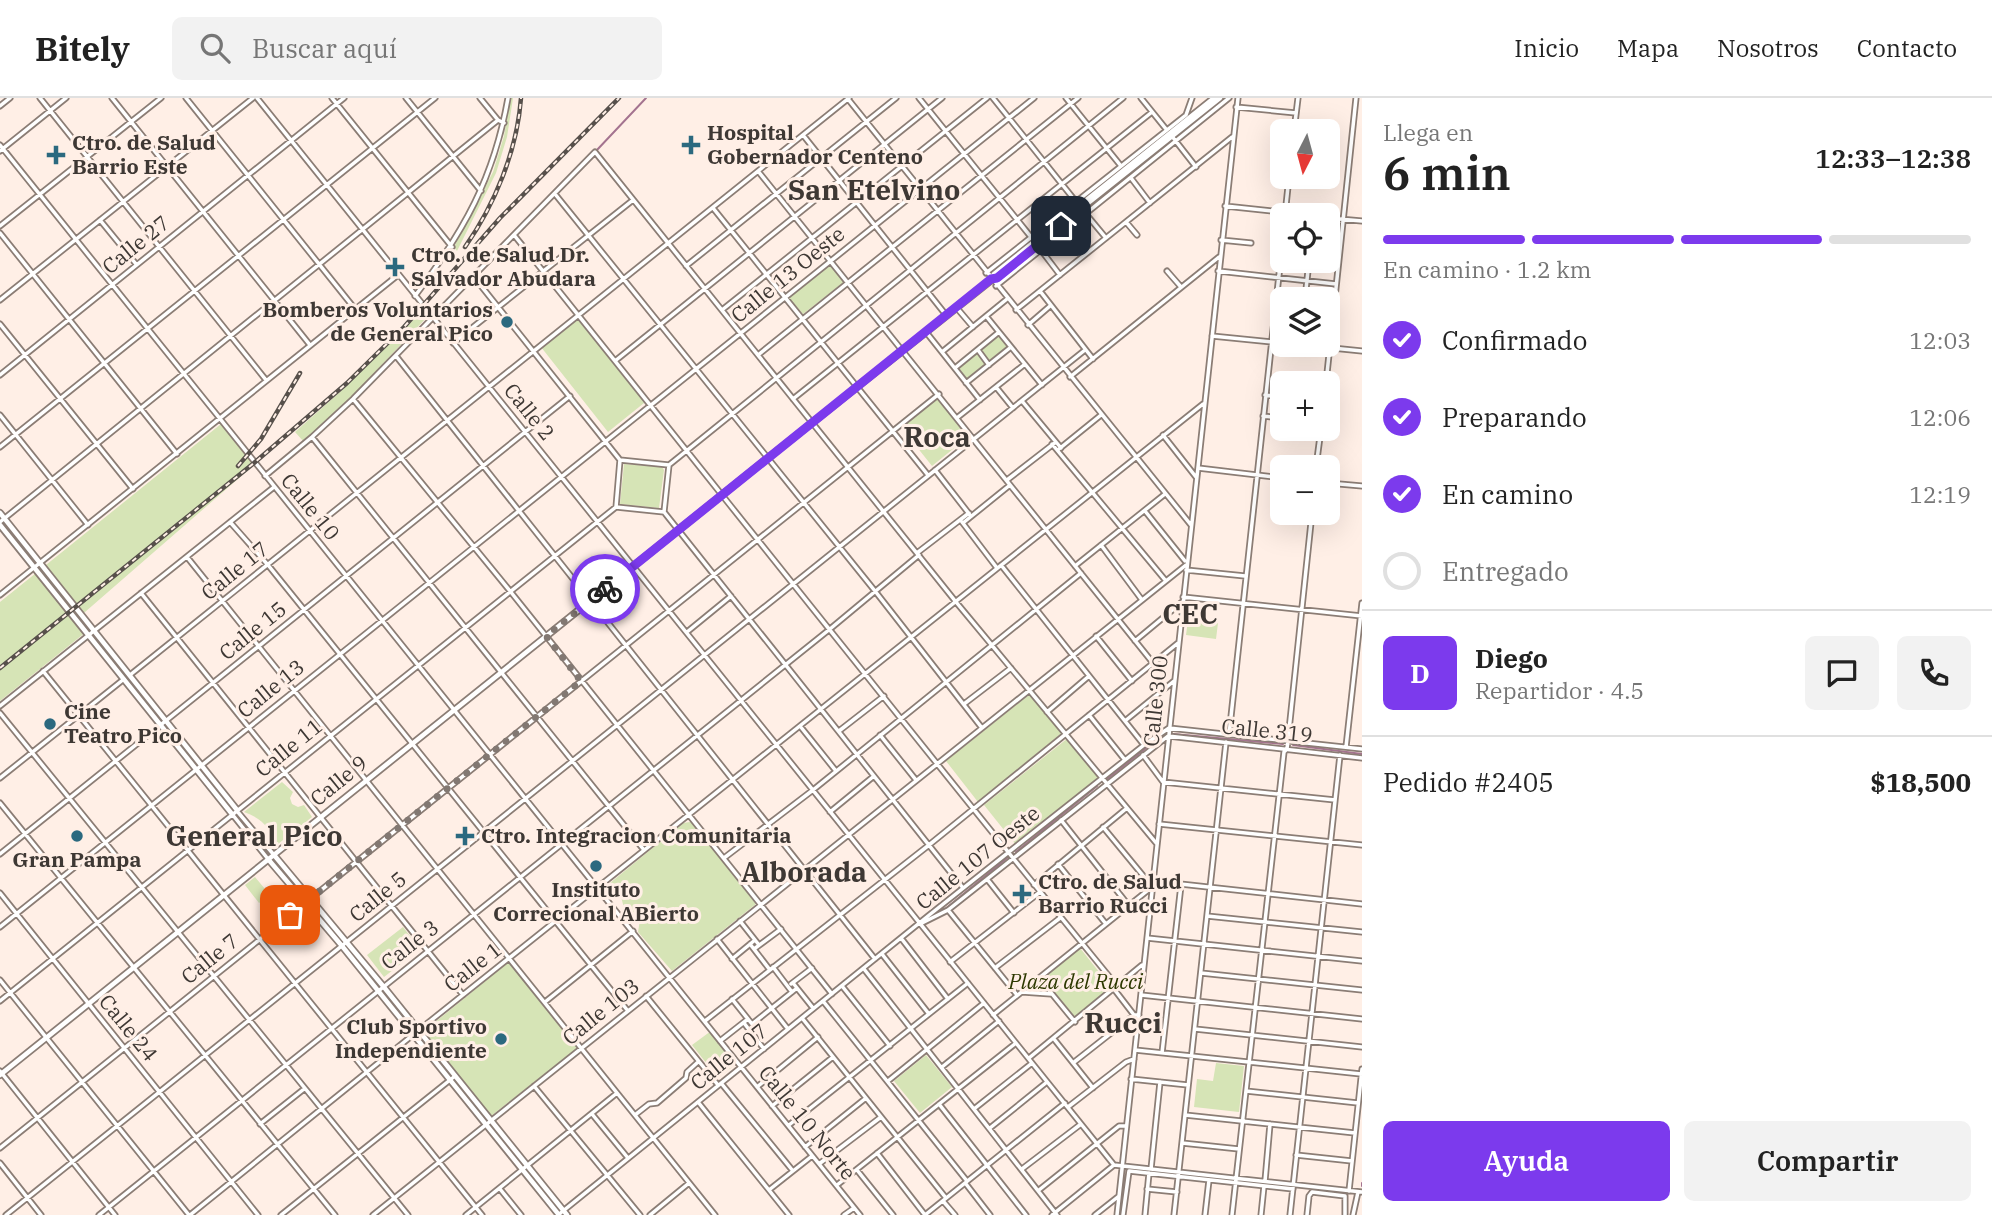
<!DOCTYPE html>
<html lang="es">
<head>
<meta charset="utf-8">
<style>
  :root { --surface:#fff; --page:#f2f2f2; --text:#222; --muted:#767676; --line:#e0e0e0; --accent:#7c3aed }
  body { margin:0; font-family:"IBM Plex Serif",serif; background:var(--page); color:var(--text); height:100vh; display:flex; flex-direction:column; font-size:26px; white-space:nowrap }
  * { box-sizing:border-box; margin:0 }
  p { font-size:23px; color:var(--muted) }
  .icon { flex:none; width:38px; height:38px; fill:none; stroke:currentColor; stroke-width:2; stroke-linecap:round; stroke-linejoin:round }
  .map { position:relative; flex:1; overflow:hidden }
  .drawer { display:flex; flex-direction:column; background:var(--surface); width:630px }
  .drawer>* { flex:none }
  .needle { width:46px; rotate:186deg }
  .buttons { position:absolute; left:1270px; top:21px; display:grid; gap:14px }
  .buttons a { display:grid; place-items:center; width:70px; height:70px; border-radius:10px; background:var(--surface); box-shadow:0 7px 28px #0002; font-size:35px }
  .pin { position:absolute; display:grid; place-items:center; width:60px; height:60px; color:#fff; margin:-30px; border-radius:14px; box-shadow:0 4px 10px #0006 }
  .courier { position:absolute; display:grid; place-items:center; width:70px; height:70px; margin:-35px; border:5px solid #7c3aed; border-radius:50%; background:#fff; color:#222; box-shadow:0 2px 9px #0007 }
  .head em { font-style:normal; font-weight:600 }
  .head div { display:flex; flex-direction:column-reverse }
  .head { display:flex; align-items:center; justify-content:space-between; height:119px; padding:0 21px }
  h1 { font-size:46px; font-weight:600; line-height:52px }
  .bar { display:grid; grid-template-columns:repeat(4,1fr); gap:10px 7px; align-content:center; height:84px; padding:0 21px }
  .bar i { height:9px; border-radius:5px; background:var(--line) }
  .bar .on { background:var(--accent) }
  .bar p { grid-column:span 4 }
  .line { display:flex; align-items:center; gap:18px; padding:0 21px; border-top:2px solid var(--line) }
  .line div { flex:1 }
  .round { display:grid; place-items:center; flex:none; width:74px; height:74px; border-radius:10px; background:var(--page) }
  ol { padding:0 21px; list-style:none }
  li { display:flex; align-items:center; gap:21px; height:77px }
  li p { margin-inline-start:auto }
  li .icon { padding:7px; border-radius:50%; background:var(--accent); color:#fff; stroke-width:4 }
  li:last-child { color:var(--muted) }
  li i { width:38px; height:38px; border:4px solid var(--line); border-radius:50% }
  .action { display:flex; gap:14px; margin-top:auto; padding:14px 21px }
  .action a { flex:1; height:80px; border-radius:10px; background:var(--accent); color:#fff; font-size:28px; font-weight:600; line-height:80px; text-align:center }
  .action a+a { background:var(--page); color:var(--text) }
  header { display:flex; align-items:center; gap:42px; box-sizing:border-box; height:98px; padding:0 35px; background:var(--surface); border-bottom:2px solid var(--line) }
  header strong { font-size:33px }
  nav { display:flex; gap:38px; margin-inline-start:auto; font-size:24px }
  .search { width:490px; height:63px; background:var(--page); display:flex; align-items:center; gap:18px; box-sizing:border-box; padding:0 24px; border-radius:10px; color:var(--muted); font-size:26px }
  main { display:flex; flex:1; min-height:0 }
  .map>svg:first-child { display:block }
  .green { fill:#d6e4b6 }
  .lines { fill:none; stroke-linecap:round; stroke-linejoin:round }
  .stream { stroke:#a4738f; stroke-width:2 }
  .minor-casing { stroke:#8b7d75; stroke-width:7 }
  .major-casing { stroke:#8b7d75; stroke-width:8 }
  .minor { stroke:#fff; stroke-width:3.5 }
  .major { stroke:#fff; stroke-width:4.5 }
  .rail-casing { stroke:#57504b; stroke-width:4.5 }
  .rail { stroke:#ffefe6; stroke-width:2; stroke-dasharray:5; stroke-linecap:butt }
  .done { stroke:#827872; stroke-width:7; stroke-dasharray:0 12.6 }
  .route { stroke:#7c3aed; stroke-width:9 }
  .poi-dot { fill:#2b697f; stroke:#ffefe6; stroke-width:2.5 }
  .labels { text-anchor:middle; stroke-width:6; stroke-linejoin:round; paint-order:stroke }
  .poi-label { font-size:21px; font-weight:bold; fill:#3e3834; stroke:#ffefe6; text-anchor:start }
  .street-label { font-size:21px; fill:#3e3834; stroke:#ffefe6 }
  .park-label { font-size:21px; font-style:italic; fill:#2d3800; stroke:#ffefe6 }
  .district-label { font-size:28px; font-weight:bold; fill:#3e3834; stroke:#ffefe6 }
</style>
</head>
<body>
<header>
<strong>Bitely</strong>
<div class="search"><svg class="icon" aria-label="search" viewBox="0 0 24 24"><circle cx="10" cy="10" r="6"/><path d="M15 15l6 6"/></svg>Buscar aquí</div>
<nav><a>Inicio</a><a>Mapa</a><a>Nosotros</a><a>Contacto</a></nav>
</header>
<main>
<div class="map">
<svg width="1362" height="1117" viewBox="0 0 1362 1117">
  <rect width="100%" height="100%" fill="#ffefe6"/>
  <path class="green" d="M510,0H513L507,39L496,75L457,153L454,149L493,74L504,38Z
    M829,166L844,184L803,216L788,199Z
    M423,212L428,218L358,292L304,344L295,334L341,293Z
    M582,217L649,301L608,334L541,249Z
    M998,237L1007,249L967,281L958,269Z
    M939,299L969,338L932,368L901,329Z
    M221,326L254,367L77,521L86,534L0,603V504Z
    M624,366L662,369L664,372L659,410L620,406Z
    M1188,522L1218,525L1216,541L1186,537Z
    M1030,596L1063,634L978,704L946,663Z
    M1068,640L1101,678L1016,747L984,707Z
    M282,684L293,694L290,700L292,706L298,709L304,707L312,719L273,750C274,731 261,720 244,714Z
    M690,724L693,725L756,806L672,873L638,834L640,822L646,815L625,814L618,787H612L610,785L683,725Z
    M255,779L270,797L259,805L245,787Z
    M403,829L420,851L384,879L367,857Z
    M1080,850L1111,889L1075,919L1042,879Z
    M510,863L579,949L491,1018L423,934Z
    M711,933L736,966L718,980L692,947Z
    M926,957L952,989L920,1015L894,983Z
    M1216,965L1244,968L1239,1014L1194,1009L1197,981L1213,983Z"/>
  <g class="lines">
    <path class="stream" d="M596,53L646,0
      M1173,636L1283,646
      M1293,647L1362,656
      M1106,682L1161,638
      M1016,754L1097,688
      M943,813L1007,760
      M1362,1088V1085"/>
    <g class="minor-casing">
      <path id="minor" d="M40,0L266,282
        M112,0L310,247
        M186,0L355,211
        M257,0L1114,1067
        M332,0L452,149
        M406,0L481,93
        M480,0L498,22L504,25
        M919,0L1031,139
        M993,0L1077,105
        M1066,0L1121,68
        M1141,0L1166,31
        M848,1L1191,427
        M0,8L10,0
        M1236,9L1296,15
        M1294,33L1298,0
        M803,37L946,217
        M1171,37L1196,69
        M0,47L860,1117
        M0,53L66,0
        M758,73L1153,565
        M1131,80L1150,105
        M555,96L875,493L982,630
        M1225,108L1308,117
        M713,110L928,377
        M1086,116L1106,140
        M1285,117L1289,79
        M1328,120L1362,123
        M100,122L136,166
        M1126,124L1137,137
        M0,128L161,0
        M0,135L177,356
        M514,137C715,387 914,640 1117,888
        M1221,142L1251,145
        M1041,152L1060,177
        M686,168L896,0
        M1167,173L1181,189
        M1218,173L1336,186
        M986,175L1186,17L1192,0
        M474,179L620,362
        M996,188L1229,0
        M1040,193L1093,261
        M415,198C464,133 494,80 508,0
        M1305,201L1309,163
        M0,202L253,0
        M956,209L973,229
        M722,212L987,0
        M1016,212L1232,39
        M986,218L1042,287
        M0,226L133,391
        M1028,227L1050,208
        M926,234L980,302
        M1212,238L1283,245
        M453,245L633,102
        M1303,247L1362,253
        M978,252L989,267
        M942,254L1007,201
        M758,257L1078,0
        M396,258L875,861
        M615,263L942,0
        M955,270L999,234
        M0,277L344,0
        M1070,279L1219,159
        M966,285L1011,249
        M1326,285L1356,0
        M996,289L1013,310
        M1265,297L1283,299
        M353,301L510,493L832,896
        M793,301L1152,14
        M1022,303L1061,350
        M0,317L88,427
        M1263,318L1283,320
        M958,319L1025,266
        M1163,337L1196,379
        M312,339L644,752
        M1052,346L1166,483
        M0,349L435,0
        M1059,351L1101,317
        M620,362L669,367
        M1316,369L1321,331
        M1198,370L1283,380
        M935,372L970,417
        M265,378L312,339L353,301L595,54L956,504L1157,746
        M1007,382L1056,344
        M1328,385L1362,388
        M616,409L620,362
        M1145,413L1185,463
        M664,414L669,367L1123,0
        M664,414L963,790
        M0,424L498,22
        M230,424L268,467L628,913
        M962,424L997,470
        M963,425L1010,387
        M1101,447L1142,502
        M917,455L969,415
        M187,459L715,1117
        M1001,467L1144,647
        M1075,468L1165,396
        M1186,472L1245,478
        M141,495L463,897
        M0,497L398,177
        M1183,499L1362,518
        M687,534L731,498
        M1096,538L1132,583
        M1135,543L1182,504
        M43,573L482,1117
        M130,577L849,0
        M964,606L1011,570
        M0,608L274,389
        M1047,614L1089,578
        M0,615L408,1117
        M1089,617L1125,662
        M1125,623L1174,583
        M800,628L836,673
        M1169,630L1362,651
        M839,633L884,598
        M880,637L916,682
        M1229,637L1283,140
        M1346,649L1362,505
        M1143,657L1163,684L1335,702
        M0,680L124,581
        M0,705L335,1117
        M237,713L274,757
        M830,714L874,678
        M232,716L268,761
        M1061,722L1129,808
        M1159,726L1362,747
        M1103,729L1145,780L1153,783L1362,806
        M0,756L570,298
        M724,760L813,692L1081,475
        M1058,766L1106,826
        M987,781L1014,815
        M1034,787L1127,710
        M0,795L258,1117
        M948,812L1017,897
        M1207,818L1362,834
        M740,823L759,847
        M922,825L948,812L1168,638L1362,660
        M0,829L1034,0
        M901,840L948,901
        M1147,840L1362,863
        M717,841L788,931
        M750,846L770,872
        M754,851L781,831
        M882,856L929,916
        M732,861L755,842
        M950,864L1040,794
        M773,869L792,894
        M995,870L1060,820
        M864,871L1057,1117
        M1201,875L1362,892
        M1039,880L1075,924
        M0,882L189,1117
        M793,885L813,910
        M791,886L812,870
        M842,888L890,948
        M1114,891L1134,917
        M1022,894L1051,896
        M1141,897L1362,921
        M646,898L718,987
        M732,901L752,926L797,890
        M0,903L616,409L664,414
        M823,903L967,1083
        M545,904L633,833
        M993,917L1152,789
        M802,920L946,1100
        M705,923L929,747L1178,545
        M744,925L764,951
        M1195,931L1362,949
        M1054,941L1093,990
        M720,943L748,921
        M1135,952L1361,976
        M1162,955L1181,787
        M1029,960L1142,867
        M1073,965L1134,917H1139
        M942,969L999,923
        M0,973L115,1117
        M1131,981L1188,987
        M888,983L984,905
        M721,985L793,1073
        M534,988L640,1117
        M757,989L818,939
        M1246,993L1358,1005
        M698,1004L789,1117
        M939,1006L1026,1117
        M772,1008L833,959
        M1068,1009L1126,964L1134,961
        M974,1011L1032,965
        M592,1016L628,1060
        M635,1017L649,1006L657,1005L686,980L687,974L698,964
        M1185,1017L1355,1035
        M260,1026L304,991
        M789,1027L968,885
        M990,1030L1047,984
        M1182,1045L1239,1051
        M805,1049L866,1000
        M0,1050L939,296
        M877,1055L925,1117
        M1296,1057L1352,1063
        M0,1065L41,1117
        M819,1066L881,1019
        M1114,1067L1362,1094
        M1022,1071L1081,1026
        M1151,1071L1160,984
        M857,1072L893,1117
        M1265,1083L1270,1026
        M966,1086L990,1117
        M837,1087L1016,945
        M500,1091L521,1117
        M1147,1091L1177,1094
        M769,1092L812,1058
        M1039,1092L1119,1028H1126
        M1349,1093L1362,971
        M943,1103L955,1117
        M6,1117L1085,252
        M99,1117L830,531L919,457
        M190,1117L419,932L1203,306
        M281,1117L455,978
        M373,1117L1186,467
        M466,1117L617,995
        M558,1117L928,818L1144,647L1169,630
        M650,1117L689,1085
        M844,1117L854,1110
        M925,1117L1065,1005
        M1052,1117L1114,1067
        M1095,1117L1119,1098
        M1117,1117L1238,0
        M1123,1117L1129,1073L1293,1091
        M1145,1117L1149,1075
        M1174,1117L1226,644
        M1205,1117L1209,1082
        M1232,1117L1284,654L1287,651L1312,415
        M1261,1117L1264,1088
        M1290,1117L1340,657
        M1307,1117L1309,1098L1312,1094L1345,1098V1117
        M1353,1117L1358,1094"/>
    </g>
    <g class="major-casing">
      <path id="major" d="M991,181L994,176L1214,0
        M0,415L237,712
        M0,427L232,716
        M274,757L383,888L567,1117
        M268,761L342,848L559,1117
        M0,977L768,360L1220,0"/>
    </g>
    <use href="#minor" class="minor"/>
    <use href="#major" class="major"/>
    <g class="rail-casing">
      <path id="rail" d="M465,149C495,106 517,53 521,0
        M238,368L261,341L300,275
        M0,570L254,365L347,285L404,229L500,120L619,0"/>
    </g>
    <use href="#rail" class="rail"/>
  </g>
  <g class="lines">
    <path class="done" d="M290,817L581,583L546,538L605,491"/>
    <path class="route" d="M605,491L991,181L997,180L1061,128"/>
  </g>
  <g class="poi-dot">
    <path d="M687.5 36.5h7v7h7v7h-7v7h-7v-7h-7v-7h7z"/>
    <path d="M52.5 46.5h7v7h7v7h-7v7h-7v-7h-7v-7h7z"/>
    <path d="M391.5 158.5h7v7h7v7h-7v7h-7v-7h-7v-7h7z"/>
    <circle cx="507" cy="224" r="7"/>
    <circle cx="50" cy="626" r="7"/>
    <circle cx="77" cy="738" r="7"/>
    <path d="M461.5 727.5h7v7h7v7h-7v7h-7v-7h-7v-7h7z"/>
    <circle cx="596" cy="768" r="7"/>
    <path d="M1018.5 785.5h7v7h7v7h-7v7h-7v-7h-7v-7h7z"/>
    <circle cx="501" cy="941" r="7"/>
  </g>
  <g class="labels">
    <g class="poi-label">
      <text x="707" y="42">Hospital<tspan x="707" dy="24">Gobernador Centeno</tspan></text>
      <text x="72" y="52">Ctro. de Salud<tspan x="72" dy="24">Barrio Este</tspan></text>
      <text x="411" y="164">Ctro. de Salud Dr.<tspan x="411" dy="24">Salvador Abudara</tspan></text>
      <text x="493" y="219" text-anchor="end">Bomberos Voluntarios<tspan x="493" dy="24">de General Pico</tspan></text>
      <text x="64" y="621">Cine<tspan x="64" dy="24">Teatro Pico</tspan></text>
      <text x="481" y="745">Ctro. Integracion Comunitaria</text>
      <text x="77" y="769" text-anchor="middle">Gran Pampa</text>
      <text x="1038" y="791">Ctro. de Salud<tspan x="1038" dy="24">Barrio Rucci</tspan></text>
      <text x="596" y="799" text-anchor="middle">Instituto<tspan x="596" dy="24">Correcional ABierto</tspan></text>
      <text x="487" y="936" text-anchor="end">Club Sportivo<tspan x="487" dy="24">Independiente</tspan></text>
    </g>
    <g class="street-label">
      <text transform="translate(136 147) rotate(-39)" y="7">Calle 27</text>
      <text transform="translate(788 177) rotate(-39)" y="7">Calle 13 Oeste</text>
      <text transform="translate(529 314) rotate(51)" y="7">Calle 2</text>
      <text transform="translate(310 409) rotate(51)" y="7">Calle 10</text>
      <text transform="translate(235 473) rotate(-39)" y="7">Calle 17</text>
      <text transform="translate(253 533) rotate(-39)" y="7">Calle 15</text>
      <text transform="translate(271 591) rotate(-39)" y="7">Calle 13</text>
      <text transform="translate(1156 603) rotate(-84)" y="7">Calle 300</text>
      <text transform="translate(1267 633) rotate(6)" y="7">Calle 319</text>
      <text transform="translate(289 650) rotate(-39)" y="7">Calle 11</text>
      <text transform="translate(339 683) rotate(-39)" y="7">Calle 9</text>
      <text transform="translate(978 760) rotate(-39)" y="7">Calle 107 Oeste</text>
      <text transform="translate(378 799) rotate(-39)" y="7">Calle 5</text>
      <text transform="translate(410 847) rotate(-38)" y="7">Calle 3</text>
      <text transform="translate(210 861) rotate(-39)" y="7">Calle 7</text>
      <text transform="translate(473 869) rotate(-38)" y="7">Calle 1</text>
      <text transform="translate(601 914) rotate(-39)" y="7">Calle 103</text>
      <text transform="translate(128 930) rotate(51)" y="7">Calle 24</text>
      <text transform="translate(729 959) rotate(-39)" y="7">Calle 107</text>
      <text transform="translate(807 1025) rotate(51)" y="7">Calle 10 Norte</text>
    </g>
    <g class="park-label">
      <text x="1076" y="891">Plaza del Rucci</text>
    </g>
    <g class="district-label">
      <text x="874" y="102">San Etelvino</text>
      <text x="937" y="349">Roca</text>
      <text x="1190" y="526">CEC</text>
      <text x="254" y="748">General Pico</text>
      <text x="804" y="784">Alborada</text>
      <text x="1123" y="935">Rucci</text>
    </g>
  </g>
</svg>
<div class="buttons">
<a><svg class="needle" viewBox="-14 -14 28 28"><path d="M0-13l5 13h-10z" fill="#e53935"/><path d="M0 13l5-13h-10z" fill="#767676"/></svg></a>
<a><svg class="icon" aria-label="locate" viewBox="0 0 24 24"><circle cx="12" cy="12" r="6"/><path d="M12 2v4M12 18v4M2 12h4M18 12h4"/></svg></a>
<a><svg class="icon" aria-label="layers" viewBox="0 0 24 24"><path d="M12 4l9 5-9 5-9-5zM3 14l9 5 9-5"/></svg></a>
<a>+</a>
<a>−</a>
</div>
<div class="pin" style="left:290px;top:817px;background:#ea580c"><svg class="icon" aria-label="bag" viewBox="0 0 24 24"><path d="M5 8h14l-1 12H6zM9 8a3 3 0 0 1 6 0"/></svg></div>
<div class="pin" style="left:1061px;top:128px;background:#1f2937"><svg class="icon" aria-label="home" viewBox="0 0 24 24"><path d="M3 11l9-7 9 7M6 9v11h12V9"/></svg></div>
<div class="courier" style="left:605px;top:491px"><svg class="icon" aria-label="bike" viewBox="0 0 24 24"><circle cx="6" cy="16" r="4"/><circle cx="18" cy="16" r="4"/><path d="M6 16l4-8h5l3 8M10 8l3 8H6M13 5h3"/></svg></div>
</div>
<section class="drawer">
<div class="head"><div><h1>6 min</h1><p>Llega en</p></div><em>12:33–12:38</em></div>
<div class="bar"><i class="on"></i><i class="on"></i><i class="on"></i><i></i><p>En camino · 1.2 km</p></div>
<ol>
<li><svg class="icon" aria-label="check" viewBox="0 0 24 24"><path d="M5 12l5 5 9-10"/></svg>Confirmado<p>12:03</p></li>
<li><svg class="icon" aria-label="check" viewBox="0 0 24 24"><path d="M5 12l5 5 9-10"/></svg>Preparando<p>12:06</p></li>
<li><svg class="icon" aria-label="check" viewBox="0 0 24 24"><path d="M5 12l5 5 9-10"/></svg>En camino<p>12:19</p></li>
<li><i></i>Entregado</li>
</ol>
<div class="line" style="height:126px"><b class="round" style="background:var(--accent);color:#fff">D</b><div><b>Diego</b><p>Repartidor · 4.5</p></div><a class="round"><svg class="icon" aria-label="chat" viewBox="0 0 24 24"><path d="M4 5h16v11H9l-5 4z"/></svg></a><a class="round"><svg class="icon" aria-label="phone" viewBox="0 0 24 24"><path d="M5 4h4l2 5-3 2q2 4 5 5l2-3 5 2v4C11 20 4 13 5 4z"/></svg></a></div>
<div class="line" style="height:91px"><div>Pedido #2405</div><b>$18,500</b></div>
<div class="action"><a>Ayuda</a><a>Compartir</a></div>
</section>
</main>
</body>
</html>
